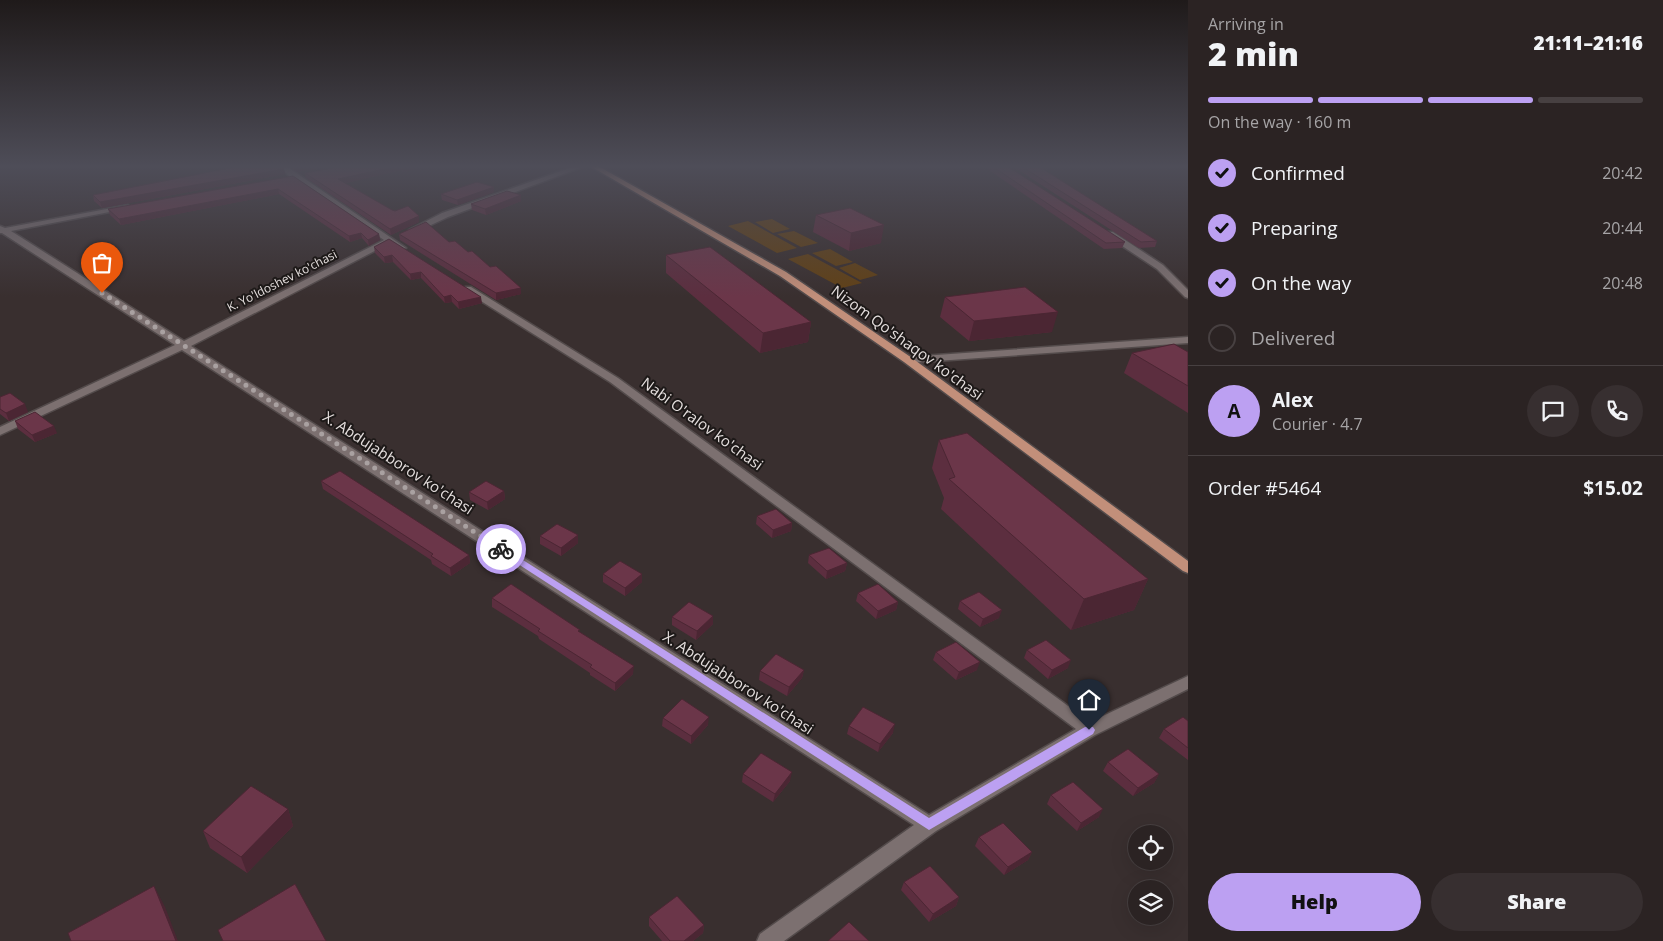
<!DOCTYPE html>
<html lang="en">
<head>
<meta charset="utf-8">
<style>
  :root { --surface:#2b2323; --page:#372f30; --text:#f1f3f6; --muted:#a6a4a6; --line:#474041; --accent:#bca0f2 }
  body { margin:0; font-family:"Open Sans",sans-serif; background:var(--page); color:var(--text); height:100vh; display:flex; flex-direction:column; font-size:19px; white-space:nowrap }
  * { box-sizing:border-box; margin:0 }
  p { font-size:16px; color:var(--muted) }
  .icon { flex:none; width:28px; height:28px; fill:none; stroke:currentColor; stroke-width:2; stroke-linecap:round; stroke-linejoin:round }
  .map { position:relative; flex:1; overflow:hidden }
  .sheet { display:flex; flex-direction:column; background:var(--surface); width:475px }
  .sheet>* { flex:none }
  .fabs { position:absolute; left:1128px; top:825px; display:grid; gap:10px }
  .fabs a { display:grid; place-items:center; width:45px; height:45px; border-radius:50%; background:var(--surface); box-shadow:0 5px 20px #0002,0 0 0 1px var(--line); font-size:25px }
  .pin { position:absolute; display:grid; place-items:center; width:42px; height:42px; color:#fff; margin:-51px -21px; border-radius:50% 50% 50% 0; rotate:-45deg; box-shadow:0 0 5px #0007 }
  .pin .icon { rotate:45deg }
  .courier { position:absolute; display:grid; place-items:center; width:50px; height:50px; margin:-25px; border:4px solid #bca0f2; border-radius:50%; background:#fff; color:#222; box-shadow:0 1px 6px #0007 }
  .overview em { font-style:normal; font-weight:800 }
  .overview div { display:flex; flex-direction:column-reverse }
  .overview { display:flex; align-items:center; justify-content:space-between; height:85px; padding:0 20px }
  h1 { font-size:32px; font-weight:800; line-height:38px }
  .bar { display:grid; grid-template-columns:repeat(4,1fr); gap:8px 5px; align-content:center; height:60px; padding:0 20px }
  .bar i { height:6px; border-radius:4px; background:var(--line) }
  .bar .current { background:var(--accent) }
  .bar p { grid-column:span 4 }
  .line { display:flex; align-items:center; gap:12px; padding:0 20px; border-top:1px solid var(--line) }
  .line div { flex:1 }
  .round { display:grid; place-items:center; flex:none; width:52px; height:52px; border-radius:26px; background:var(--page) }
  ol { padding:0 20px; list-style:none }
  li { display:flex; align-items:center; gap:15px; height:55px }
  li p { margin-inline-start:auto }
  li .icon { padding:5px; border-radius:50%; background:var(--accent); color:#111; stroke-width:4 }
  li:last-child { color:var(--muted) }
  li i { width:28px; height:28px; border:2px solid var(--line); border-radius:50% }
  .action { display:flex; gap:10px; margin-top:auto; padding:10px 20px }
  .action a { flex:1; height:58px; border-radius:30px; background:var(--accent); color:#111; font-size:20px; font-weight:800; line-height:58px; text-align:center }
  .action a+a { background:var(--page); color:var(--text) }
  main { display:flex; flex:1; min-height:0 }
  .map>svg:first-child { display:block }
  .green { fill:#604016 }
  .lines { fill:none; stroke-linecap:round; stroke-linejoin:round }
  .minor-casing { stroke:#534b4b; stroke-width:3 }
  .major-casing { stroke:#534b4b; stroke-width:3 }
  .minor { fill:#7c7070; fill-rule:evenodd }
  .major { fill:#c28f7a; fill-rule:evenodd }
  .wall { fill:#5c2e3f }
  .shaded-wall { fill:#4b2633 }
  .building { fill:#6b3649; stroke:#4b2633 }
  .route { fill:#bca0f2 }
  .done { stroke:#a9a1a1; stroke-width:5; stroke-dasharray:0 9 }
  .labels { text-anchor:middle; stroke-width:4; stroke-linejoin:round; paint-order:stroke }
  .far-street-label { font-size:12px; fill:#e5dfde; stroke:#1d1918 }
  .street-label { font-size:15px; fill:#e5dfde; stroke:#1d1918 }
</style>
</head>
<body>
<main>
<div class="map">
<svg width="1188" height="941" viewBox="0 0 1188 941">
  <rect width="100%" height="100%" fill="#392f2f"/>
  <path class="green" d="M772,219L790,229L773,233L755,222Z
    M748,221L797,248L777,253L728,226Z
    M794,231L818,243L801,247L777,234Z
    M830,249L853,262L836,266L812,253Z
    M808,254L862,283L842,288L788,259Z
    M855,263L878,275L860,280L839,268Z"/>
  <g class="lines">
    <g class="minor-casing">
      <path id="minor" d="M279,166H286L406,248L399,250L390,243L191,346L929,815L1076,729L610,382L465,291V287H471L618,378L1090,722L1188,676V689L1095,735L936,831L784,941H757L760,934L914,825L182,350L0,435V427L175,345L2,233H0V226L5,228L128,205L129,207L125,209L11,231L184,341L384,240L290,177Z
        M575,166H585L448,217L416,232L409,230L442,213Z
        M1107,232H1113L1163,265L1188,290V298L1185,297L1157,269L1107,236Z
        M1188,337V343L908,363L903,360L908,357Z"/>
    </g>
    <g class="major-casing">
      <path id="major" d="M590,166H598L786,272L912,358L1188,561V573L1183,571L904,362L780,276Z"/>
    </g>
    <use href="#minor" class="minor"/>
    <use href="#major" class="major"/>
  </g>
  <path class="wall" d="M289,166H332L297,172Z
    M344,166H428L403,172L401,170L345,183L392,210L419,216V222L391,235L306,178L305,173Z
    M983,166H1007L1125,242L1122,248L1104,249Z
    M1012,166H1038L1157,241L1155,247L1139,248Z
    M284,169L285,174L102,208L94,201L93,195Z
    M293,176L379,234L380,240L369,246L362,238L350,242L279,194L121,225L110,215L108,209Z
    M494,187V192L458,205L442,200L441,194Z
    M521,201L486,215L472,210L471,204Z
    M816,215L881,243L849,251L813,232Z
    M399,234L449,242L468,252L521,294L496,300L400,240Z
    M389,239L482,303L459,309L452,302L445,303L421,278L411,280L393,262L385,263L375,253L374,247Z
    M666,255L811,322L808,342L760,353L666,273Z
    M945,297L1052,332L969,341L940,317Z
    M1188,352V413L1124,373L1132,353Z
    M0,397L28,412L9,421L0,414Z
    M15,421L57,433L35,442L18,429Z
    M939,440L1148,579L1134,610L1071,630L941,509L944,498L932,468Z
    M321,481L469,555L470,563L451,576L432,564L431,560L323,489Z
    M504,491L505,499L488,510L470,500L469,492Z
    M757,516L792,523L791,531L772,538L756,524Z
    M540,536L578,543L561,556L540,544Z
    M809,555L847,563L845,571L826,579L808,563Z
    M603,574L642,582L625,596L603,582Z
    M858,593L898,602L896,610L876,619L856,601Z
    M492,598L580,633L633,674L615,691L590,675V673L539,639L538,636L492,607Z
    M960,601L999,618L980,627L958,609Z
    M713,616V624L696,640L672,625V617Z
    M1027,650L1068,668L1048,679L1024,658Z
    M936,652L977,670L956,680L933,660Z
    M804,670L802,678L787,696L759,680L760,671Z
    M663,718L708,725L691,744L662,726Z
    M1188,721V760L1159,738L1164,729Z
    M849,726L893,733L878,752L847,734Z
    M1108,762L1159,774L1154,783L1133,796L1103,771Z
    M743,774L790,781L773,802L742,782Z
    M1051,795L1099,817L1077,831L1047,804Z
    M288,809L293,826L247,873L210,848L203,831Z
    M979,837L1032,852L1028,860L1004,875L975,846Z
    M904,882L959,897L956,906L929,922L901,890Z
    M649,917L704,925L703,933L693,941H662L649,926Z"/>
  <path class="shaded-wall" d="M302,166H332L297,172L296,167Z
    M398,166H400L401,170L339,185L338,179Z
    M403,166H428L403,172Z
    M284,169L285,174L102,208L100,202Z
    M494,187V192L458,205L457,200Z
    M278,189L279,194L121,225L119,219Z
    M521,195V201L486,215L485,209Z
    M419,216V222L391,235L390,229Z
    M884,225L881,243L849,251L851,233Z
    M361,233L362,238L350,242L349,236Z
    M379,234L380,240L369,246L368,240Z
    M392,255L393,262L385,263L384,257Z
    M421,272V278L411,280L410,274Z
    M521,288V294L496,300V293Z
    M451,295L452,302L445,303L444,297Z
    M481,297L482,303L459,309L458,302Z
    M1058,312L1052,332L969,341L974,321Z
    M811,322L808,342L760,353L763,333Z
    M25,404L28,412L9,421L6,413Z
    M54,426L57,433L35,442L32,435Z
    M504,491L505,499L488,510L487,502Z
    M792,523L791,531L772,538L773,530Z
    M578,535V543L561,556V548Z
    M469,555L470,563L451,576L450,568Z
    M847,563L845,571L826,579L827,571Z
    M642,574V582L625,596V588Z
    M1148,579L1134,610L1071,630L1084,599Z
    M898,602L896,610L876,619L878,611Z
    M1002,610L999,618L980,627L983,619Z
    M713,616V624L696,640L697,631Z
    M1071,660L1068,668L1048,679L1052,670Z
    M980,662L977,670L956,680L959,672Z
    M634,666L633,674L615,691V683Z
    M804,670L802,678L787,696L789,687Z
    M709,717L708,725L691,744V736Z
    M895,724L893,733L878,752L880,744Z
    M792,772L790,781L773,802L775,794Z
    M1159,774L1154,783L1133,796L1138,788Z
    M288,809L293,826L247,873L241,857Z
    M1103,809L1099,817L1077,831L1081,823Z
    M1032,852L1028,860L1004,875L1008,867Z
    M154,886L165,907L178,941H176Z
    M959,897L956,906L929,922L933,914Z
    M704,925L703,933L693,941H684Z"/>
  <path class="building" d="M240,166H281L284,169L100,202L93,195Z
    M344,166H398L338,179L392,210L395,211L408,206L419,216L390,229L305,173Z
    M992,166H1007L1125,242L1106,243Z
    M1021,166H1038L1157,241L1141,242Z
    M293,176L379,234L368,240L361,233L349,236L278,189L119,219L108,209Z
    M477,182L494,187L457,200L441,194Z
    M507,191L521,195L485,209L471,204Z
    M850,208L884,225L851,233L816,215Z
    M426,222L449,242L455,241L468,252L472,251L490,267L496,266L521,288L496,293L399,234Z
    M389,239L481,297L458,302L451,295L444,297L421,272L410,274L392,255L384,257L374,247Z
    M710,247L811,322L763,333L666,255Z
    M1025,287L1058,312L974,321L945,297Z
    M1174,344L1188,352V386L1132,353Z
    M10,393L25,404L6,413L0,409V397Z
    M35,412L54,426L32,435L15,421Z
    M967,433L1148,579L1084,599L949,479L955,477L939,440Z
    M340,471L469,555L450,568L431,556L433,554L321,481Z
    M486,481L504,491L487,502L469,492Z
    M776,509L792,523L773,530L757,516Z
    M557,524L578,535L561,548L540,536Z
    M829,548L847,563L827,571L809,555Z
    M620,561L642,574L625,588L603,574Z
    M511,584L580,630L578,631L634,666L615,683L590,667L592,665L538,631L540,629L492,598Z
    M878,584L898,602L878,611L858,593Z
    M979,592L1002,610L983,619L960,601Z
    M689,602L713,616L697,631L672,617Z
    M1046,640L1071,660L1052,670L1027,650Z
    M956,642L980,662L959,672L936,652Z
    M776,654L804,670L789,687L760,671Z
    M682,699L709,717L691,736L663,718Z
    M863,707L895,724L880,744L849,726Z
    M1183,717L1188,721V748L1164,729Z
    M1128,749L1159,774L1138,788L1108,762Z
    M761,753L792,772L775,794L743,774Z
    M1073,782L1103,809L1081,823L1051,795Z
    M251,786L288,809L241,857L203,831Z
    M1003,823L1032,852L1008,867L979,837Z
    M930,866L959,897L933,914L904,882Z
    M295,884L326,941H223L218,930Z
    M154,886L176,941H71L68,933Z
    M677,896L704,925L684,941H670L649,917Z
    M849,922L869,941H828Z"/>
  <linearGradient id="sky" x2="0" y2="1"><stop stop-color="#1f1a1a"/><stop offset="0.56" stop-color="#4e4d58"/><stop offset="1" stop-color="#4e4d58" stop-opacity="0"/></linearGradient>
  <rect width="1188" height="297" fill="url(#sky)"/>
  <path class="route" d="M501,546L929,818L1085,727H1093L1095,730L1093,734L929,830L498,551V547Z"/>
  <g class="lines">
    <path class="done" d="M102,293L501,549"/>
  </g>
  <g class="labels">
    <g class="far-street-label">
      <text transform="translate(282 281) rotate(-27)" y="4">K. Yo'ldoshev ko'chasi</text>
    </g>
    <g class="street-label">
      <text transform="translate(907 343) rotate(36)" y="5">Nizom Qo'shaqov ko'chasi</text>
      <text transform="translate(702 424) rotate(36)" y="5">Nabi O'ralov ko'chasi</text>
      <text transform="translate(398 463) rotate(33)" y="5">X. Abdujabborov ko'chasi</text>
      <text transform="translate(738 683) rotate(33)" y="5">X. Abdujabborov ko'chasi</text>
    </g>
  </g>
</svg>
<div class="fabs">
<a><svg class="icon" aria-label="locate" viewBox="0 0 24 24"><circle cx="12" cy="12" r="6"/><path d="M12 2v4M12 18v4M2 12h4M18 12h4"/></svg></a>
<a><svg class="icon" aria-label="layers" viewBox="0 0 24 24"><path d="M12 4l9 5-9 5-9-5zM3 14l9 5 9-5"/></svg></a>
</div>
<div class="pin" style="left:102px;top:293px;background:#ea580c"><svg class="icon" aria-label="bag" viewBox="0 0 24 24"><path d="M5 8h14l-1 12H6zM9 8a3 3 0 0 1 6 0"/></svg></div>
<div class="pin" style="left:1089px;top:730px;background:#1f2937"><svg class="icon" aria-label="home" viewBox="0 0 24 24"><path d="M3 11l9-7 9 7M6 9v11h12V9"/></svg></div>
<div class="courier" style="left:501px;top:549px"><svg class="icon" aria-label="bike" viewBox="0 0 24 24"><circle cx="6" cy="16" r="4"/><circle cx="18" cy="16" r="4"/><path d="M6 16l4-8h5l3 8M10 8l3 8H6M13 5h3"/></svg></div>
</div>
<section class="sheet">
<div class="overview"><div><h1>2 min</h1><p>Arriving in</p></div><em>21:11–21:16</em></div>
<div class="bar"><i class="current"></i><i class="current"></i><i class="current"></i><i></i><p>On the way · 160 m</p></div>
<ol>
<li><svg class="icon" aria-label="check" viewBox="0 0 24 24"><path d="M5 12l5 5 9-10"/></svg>Confirmed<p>20:42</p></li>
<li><svg class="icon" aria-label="check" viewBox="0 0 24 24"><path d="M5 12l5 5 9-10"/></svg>Preparing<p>20:44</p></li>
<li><svg class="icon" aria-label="check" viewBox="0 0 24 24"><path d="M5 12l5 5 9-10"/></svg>On the way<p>20:48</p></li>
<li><i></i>Delivered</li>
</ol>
<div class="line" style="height:90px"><b class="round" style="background:var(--accent);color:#111">A</b><div><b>Alex</b><p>Courier · 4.7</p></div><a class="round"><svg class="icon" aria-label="chat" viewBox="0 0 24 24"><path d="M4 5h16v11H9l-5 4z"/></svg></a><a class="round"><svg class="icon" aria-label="phone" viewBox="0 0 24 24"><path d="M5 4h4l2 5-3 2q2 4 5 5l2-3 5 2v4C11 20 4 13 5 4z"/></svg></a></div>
<div class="line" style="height:65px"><div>Order #5464</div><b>$15.02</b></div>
<div class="action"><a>Help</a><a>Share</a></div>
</section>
</main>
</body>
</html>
